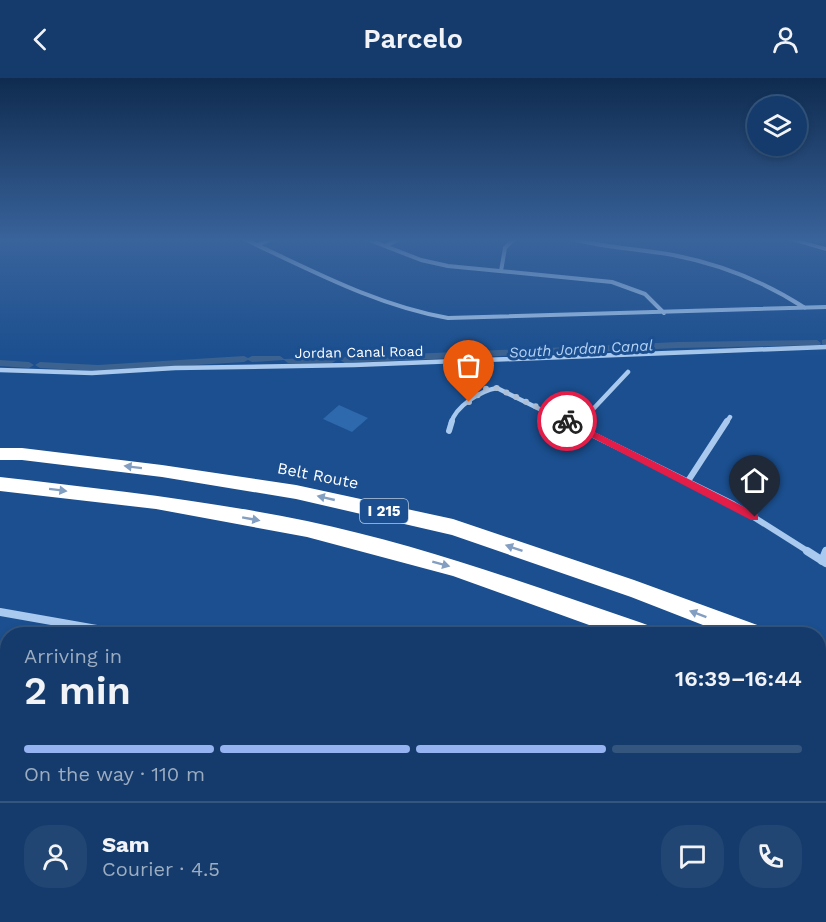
<!DOCTYPE html>
<html lang="en">
<head>
<meta charset="utf-8">
<style>
  :root { --surface:#143b6b; --page:#214673; --text:#f1f3f6; --muted:#9dadc1; --line:#33557e; --accent:#95b2f1 }
  body { margin:0; font-family:"Work Sans",sans-serif; background:var(--page); color:var(--text); height:100vh; display:flex; flex-direction:column; font-size:22px; white-space:nowrap }
  * { box-sizing:border-box; margin:0 }
  p { font-size:20px; color:var(--muted) }
  .icon { flex:none; width:33px; height:33px; fill:none; stroke:currentColor; stroke-width:2; stroke-linecap:round; stroke-linejoin:round }
  .map { position:relative; flex:1; overflow:hidden }
  .details { position:absolute; left:0px; top:549px; width:826px; height:296px; display:flex; flex-direction:column; background:var(--surface); border-radius:24px 24px 0 0; box-shadow:0 3px 9px #0003,0 0 0 2px var(--line) }
  .details>* { flex:none }
  .buttons { position:absolute; left:747px; top:18px; display:grid; gap:12px }
  .buttons a { display:grid; place-items:center; width:60px; height:60px; border-radius:50%; background:var(--surface); box-shadow:0 3px 9px #0003,0 0 0 2px var(--line); font-size:30px }
  .pin { position:absolute; display:grid; place-items:center; width:51px; height:51px; color:#fff; margin:-62px -26px; border-radius:50% 50% 50% 0; rotate:-45deg; box-shadow:0 0 6px #0007 }
  .pin .icon { rotate:45deg }
  .courier { position:absolute; display:grid; place-items:center; width:60px; height:60px; margin:-30px; border:4px solid #e11d48; border-radius:50%; background:#fff; color:#222; box-shadow:0 2px 8px #0007 }
  .overview em { font-style:normal; font-weight:600 }
  .overview div { display:flex; flex-direction:column-reverse }
  .overview { display:flex; align-items:center; justify-content:space-between; height:102px; padding:0 24px }
  h1 { font-size:39px; font-weight:600; line-height:45px }
  .bar { display:grid; grid-template-columns:repeat(4,1fr); gap:9px 6px; align-content:center; height:72px; padding:0 24px }
  .bar i { height:8px; border-radius:4px; background:var(--line) }
  .bar .current { background:var(--accent) }
  .bar p { grid-column:span 4 }
  .line { display:flex; align-items:center; gap:15px; padding:0 24px; border-top:2px solid var(--line) }
  .line div { flex:1 }
  .round { display:grid; place-items:center; flex:none; width:63px; height:63px; border-radius:24px; background:var(--page) }
  header { display:flex; justify-content:space-between; align-items:center; height:78px; padding:0 24px; background:var(--surface); font-size:27px; font-weight:600 }
  .map>svg:first-child { display:block }
  .green { fill:#2e69ad }
  .lines { fill:none; stroke-linecap:round; stroke-linejoin:round }
  .canal { fill:#3c6290; fill-rule:evenodd }
  .street-far4 { stroke:#a9c9ee; stroke-width:4 }
  .street-far3 { stroke:#a9c9ee; stroke-width:4.5 }
  .street-far2 { stroke:#a9c9ee; stroke-width:6 }
  .street-far1 { stroke:#a9c9ee; stroke-width:8 }
  .street { stroke:#a9c9ee; stroke-width:9 }
  .secondary { fill:#d6e6fa; fill-rule:evenodd }
  .highway { fill:#fff; fill-rule:evenodd }
  .oneway { fill:#829ec1 }
  .route { fill:#e11d48 }
  .done { stroke:#afc1d8; stroke-width:6; stroke-dasharray:0 10.8 }
  .labels { text-anchor:middle; stroke-width:6; stroke-linejoin:round; paint-order:stroke }
  .far-street-label { font-size:14px; fill:#fff; stroke:#1b4f8f }
  .far-water-label { font-size:15px; font-style:italic; fill:#b5d3f5; stroke:#1b4f8f }
  .shield { fill:#1b4f8f; stroke:#bbcadd; stroke-width:1.5 }
  .shield-label { font-size:15px; font-weight:bold; fill:#fff }
  .street-label { font-size:16px; fill:#fff; stroke:#1b4f8f }
</style>
</head>
<body>
<header><svg class="icon" aria-label="back" viewBox="0 0 24 24"><path d="M15 5l-7 7 7 7"/></svg>Parcelo<svg class="icon" aria-label="person" viewBox="0 0 24 24"><circle cx="12" cy="8" r="4"/><path d="M4 21q1-7 8-7t8 7"/></svg></header>
<div class="map">
<svg width="826" height="844" viewBox="0 0 826 844">
  <rect width="100%" height="100%" fill="#1b4f8f"/>
  <path class="green" d="M339,327L368,340L352,354L323,341Z"/>
  <g class="lines">
    <path class="canal" d="M826,261V267L822,266V262Z
      M817,262L821,265L820,267L678,270L345,285L340,282L345,279L678,264Z
      M244,278L248,280L252,278H280L284,281L332,279L337,282L332,285H288L284,282L252,284L248,282L244,284L98,293L40,290L35,287L40,284L98,287Z
      M0,282L29,284L34,287L29,290L0,288Z"/>
    <path class="street-far4" d="M244,161C311,192 375,227 448,240L826,229
      M367,161L421,182L448,188L612,204L645,216L664,235
      M573,161C606,170 640,171 673,177C720,186 765,204 805,230
      M257,167L273,161
      M385,168L400,161
      M501,193L505,170L514,161"/>
    <path class="street-far3" d="M0,292L92,295L175,290L354,287L826,269
      M451,345C456,328 480,313 497,310L568,345
      M580,345L628,294
      M726,345L730,339"/>
    <path class="street-far2" d="M565,343L733,426L809,474
      M577,348L581,343
      M449,353L452,343
      M688,403L727,343
      M825,474L826,472"/>
    <path class="street-far1" d="M807,473L826,485
      M822,483L826,473
      M0,534L125,556"/>
    <path class="street" d="M0,734L8,728
      M805,837L819,844"/>
    <path class="secondary" d="M785,161H796L826,169V173Z"/>
    <path class="highway" d="M0,370H22L162,387L296,407L453,441L634,502L760,548L763,556H726L631,519L452,457L296,421L162,399L22,382H0Z
      M0,399C103,411 205,422 307,443C421,467 531,507 642,545L650,548L653,556H614L453,498L307,459L156,431L0,413Z
      M819,570L826,573V597L819,594Z
      M819,617L826,619V643L819,641Z"/>
  </g>
  <defs><path id="oneway-solid" d="M-6-.8H1V-3.2L6.5 0L1 3.2V.8H-6Z" transform="scale(1.5)"/></defs>
  <g class="oneway">
    <use href="#oneway-solid" transform="translate(133 389) rotate(-173)"/>
    <use href="#oneway-solid" transform="translate(58 412) rotate(7)"/>
    <use href="#oneway-solid" transform="translate(326 420) rotate(-167)"/>
    <use href="#oneway-solid" transform="translate(251 441) rotate(10)"/>
    <use href="#oneway-solid" transform="translate(514 470) rotate(-161)"/>
    <use href="#oneway-solid" transform="translate(441 486) rotate(15)"/>
    <use href="#oneway-solid" transform="translate(698 536) rotate(-159)"/>
  </g>
  <linearGradient id="sky" x2="0" y2="1"><stop stop-color="#0f2b4f"/><stop offset="0.58" stop-color="#39639b"/><stop offset="1" stop-color="#39639b" stop-opacity="0"/></linearGradient>
  <rect width="826" height="279" fill="url(#sky)"/>
  <path class="route" d="M567,340L758,436V442H751L564,345V341Z"/>
  <g class="lines">
    <path class="done" d="M469,324L487,310H497L567,343"/>
  </g>
  <g class="labels">
    <g class="far-street-label">
      <text transform="translate(359 274) rotate(-1)" y="5">Jordan Canal Road</text>
    </g>
    <g class="far-water-label">
      <text transform="translate(581 271) rotate(-3)" y="5">South Jordan Canal</text>
    </g>
    <rect class="shield" x="360" y="421" width="48" height="24" rx="4.5"/>
    <g class="shield-label">
      <text x="384" y="438">I 215</text>
    </g>
    <g class="street-label">
      <text transform="translate(318 397) rotate(11)" y="6">Belt Route</text>
    </g>
  </g>
</svg>
<div class="buttons">
<a><svg class="icon" aria-label="layers" viewBox="0 0 24 24"><path d="M12 4l9 5-9 5-9-5zM3 14l9 5 9-5"/></svg></a>
</div>
<div class="pin" style="left:469px;top:324px;background:#ea580c"><svg class="icon" aria-label="bag" viewBox="0 0 24 24"><path d="M5 8h14l-1 12H6zM9 8a3 3 0 0 1 6 0"/></svg></div>
<div class="pin" style="left:755px;top:439px;background:#1f2937"><svg class="icon" aria-label="home" viewBox="0 0 24 24"><path d="M3 11l9-7 9 7M6 9v11h12V9"/></svg></div>
<div class="courier" style="left:567px;top:343px"><svg class="icon" aria-label="bike" viewBox="0 0 24 24"><circle cx="6" cy="16" r="4"/><circle cx="18" cy="16" r="4"/><path d="M6 16l4-8h5l3 8M10 8l3 8H6M13 5h3"/></svg></div>
<section class="details">
<div class="overview"><div><h1>2 min</h1><p>Arriving in</p></div><em>16:39–16:44</em></div>
<div class="bar"><i class="current"></i><i class="current"></i><i class="current"></i><i></i><p>On the way · 110 m</p></div>
<div class="line" style="height:108px"><a class="round"><svg class="icon" aria-label="person" viewBox="0 0 24 24"><circle cx="12" cy="8" r="4"/><path d="M4 21q1-7 8-7t8 7"/></svg></a><div><b>Sam</b><p>Courier · 4.5</p></div><a class="round"><svg class="icon" aria-label="chat" viewBox="0 0 24 24"><path d="M4 5h16v11H9l-5 4z"/></svg></a><a class="round"><svg class="icon" aria-label="phone" viewBox="0 0 24 24"><path d="M5 4h4l2 5-3 2q2 4 5 5l2-3 5 2v4C11 20 4 13 5 4z"/></svg></a></div>
</section>
</div>
</body>
</html>
